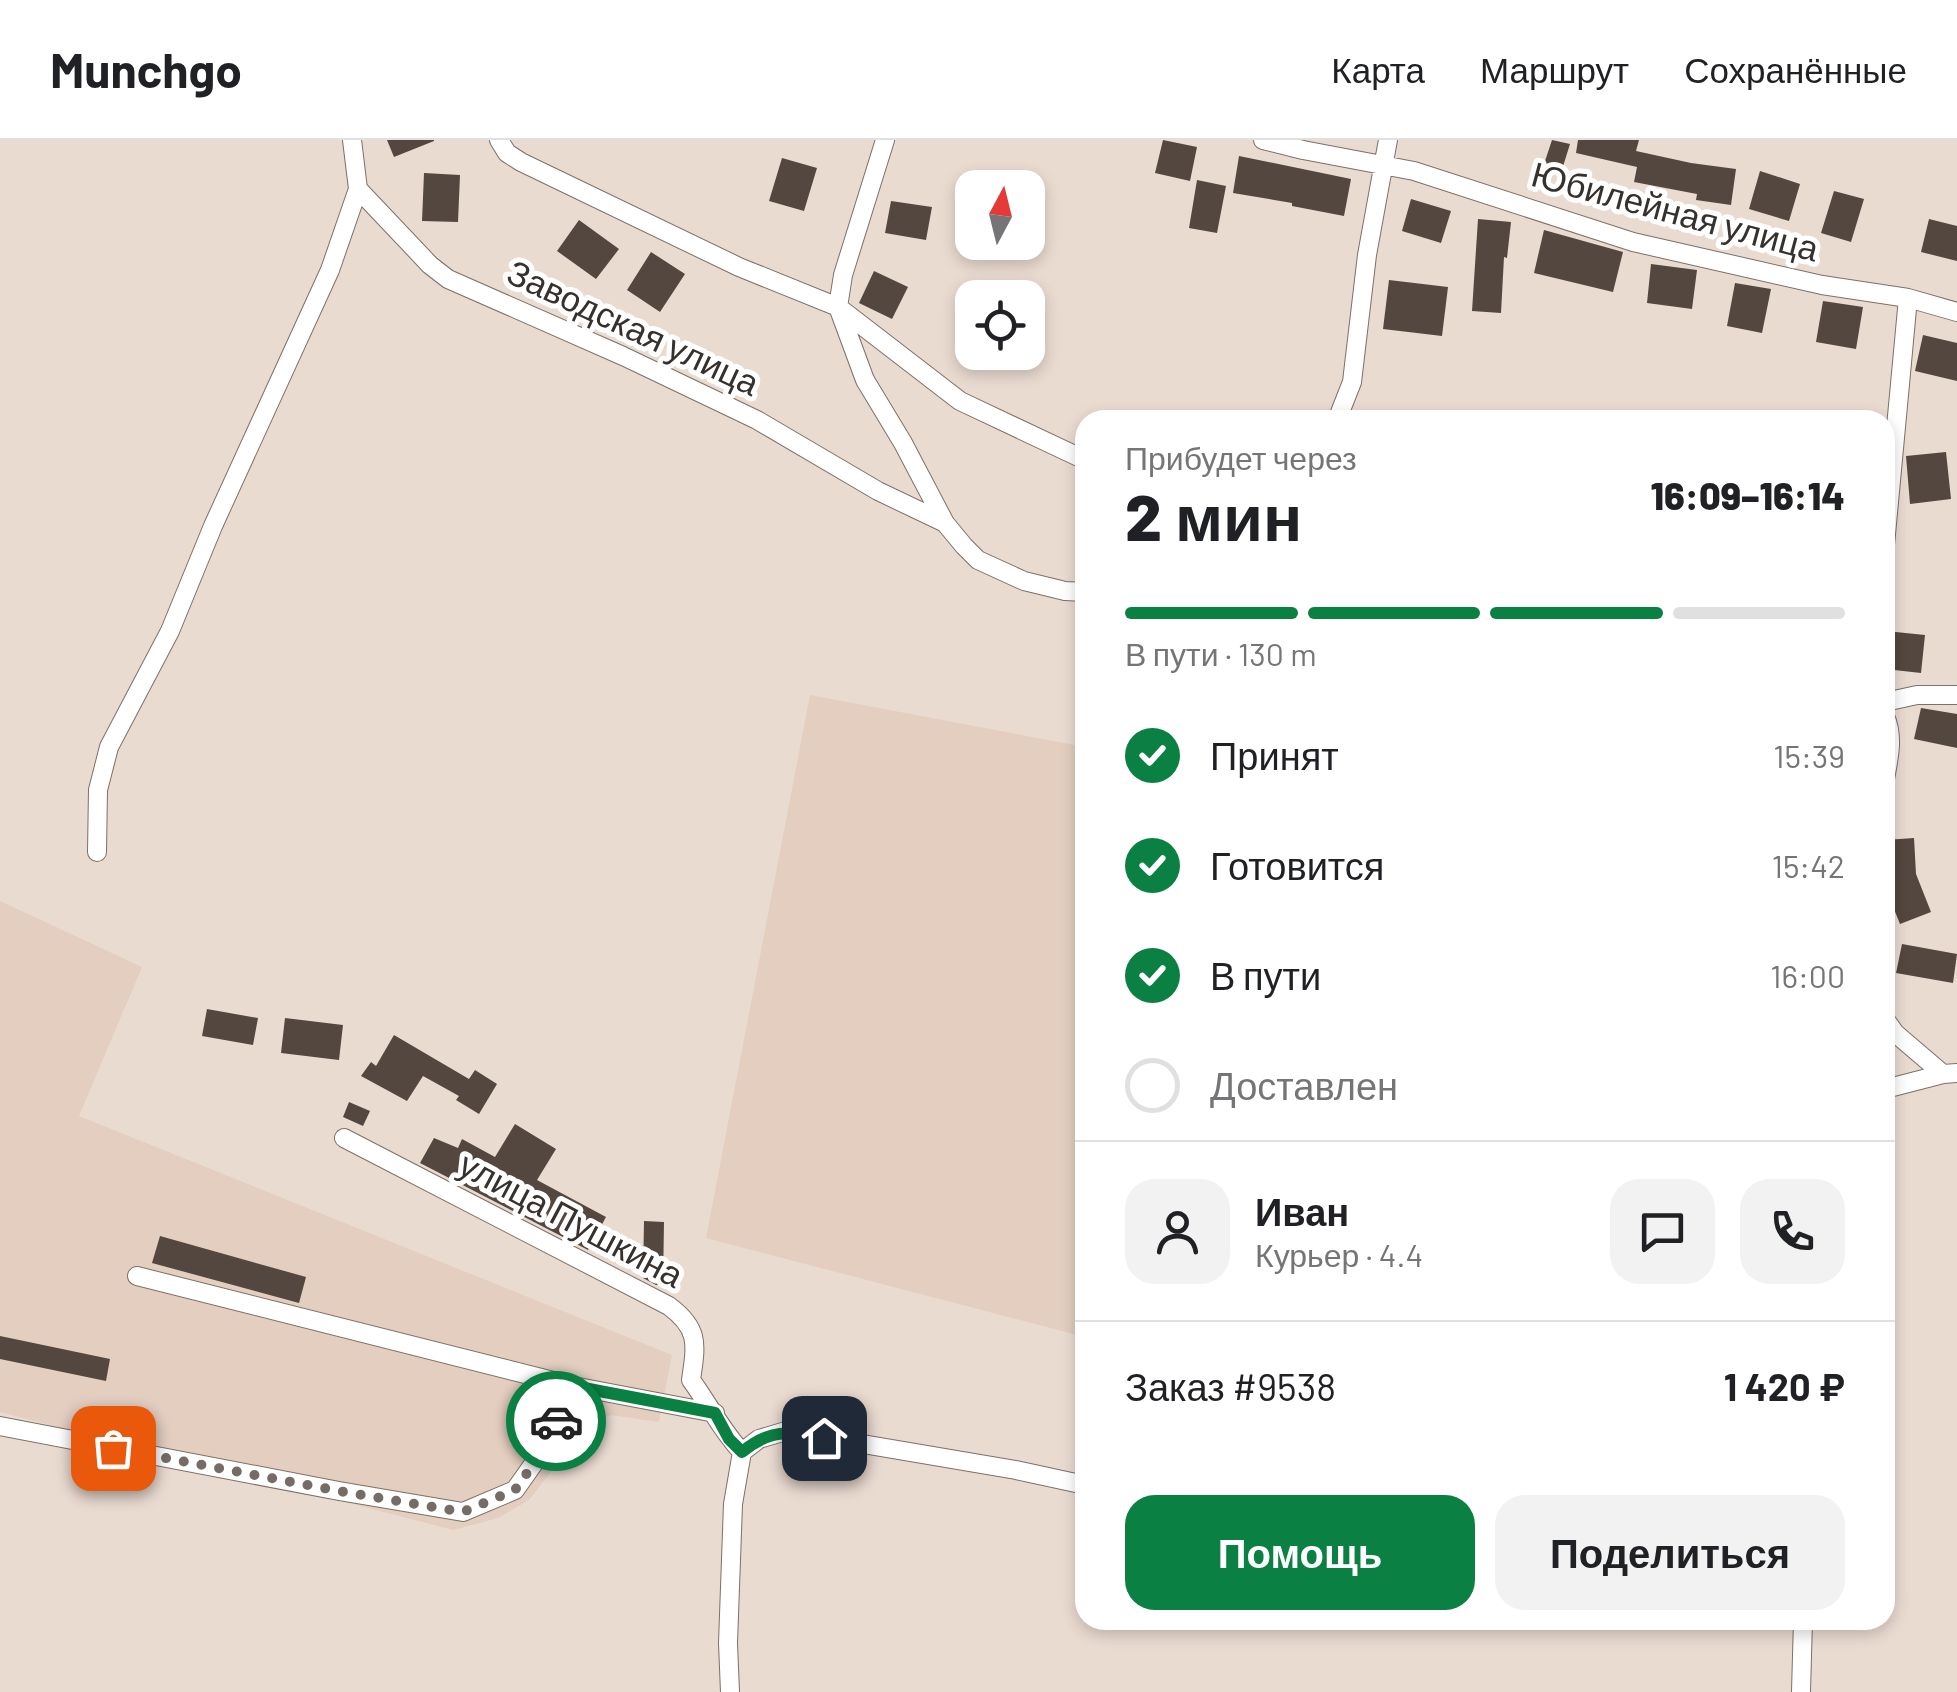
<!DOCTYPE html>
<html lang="ru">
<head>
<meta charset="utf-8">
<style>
  :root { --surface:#fff; --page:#f2f2f2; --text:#202124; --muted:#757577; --line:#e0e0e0; --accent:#0b8043 }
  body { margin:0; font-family:Barlow,sans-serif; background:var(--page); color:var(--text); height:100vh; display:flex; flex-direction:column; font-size:38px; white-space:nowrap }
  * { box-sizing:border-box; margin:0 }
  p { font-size:32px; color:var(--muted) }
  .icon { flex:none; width:55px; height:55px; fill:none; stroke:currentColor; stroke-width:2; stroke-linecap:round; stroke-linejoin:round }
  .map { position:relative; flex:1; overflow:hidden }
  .side { position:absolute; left:1075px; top:270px; width:820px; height:1220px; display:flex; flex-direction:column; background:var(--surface); border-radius:30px; box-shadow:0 5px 15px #0003 }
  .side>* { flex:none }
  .needle { width:65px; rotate:7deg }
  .fabs { position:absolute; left:955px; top:30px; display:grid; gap:20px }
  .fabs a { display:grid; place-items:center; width:90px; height:90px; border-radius:20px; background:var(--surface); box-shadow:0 5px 15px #0003; font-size:50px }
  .pin { position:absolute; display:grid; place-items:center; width:85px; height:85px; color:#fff; margin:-42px; border-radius:20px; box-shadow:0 5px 15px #0006 }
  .courier { position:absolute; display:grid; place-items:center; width:100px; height:100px; margin:-50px; border:8px solid #0b8043; border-radius:50%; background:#fff; color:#222; box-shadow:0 2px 12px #0007 }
  .headline em { font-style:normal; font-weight:800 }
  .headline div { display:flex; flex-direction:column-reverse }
  .headline { display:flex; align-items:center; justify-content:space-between; height:170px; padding:0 50px }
  h1 { font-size:65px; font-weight:800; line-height:75px }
  .bar { display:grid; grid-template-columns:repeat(4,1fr); gap:15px 10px; align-content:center; height:120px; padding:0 50px }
  .bar i { height:12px; border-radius:8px; background:var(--line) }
  .bar .current { background:var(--accent) }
  .bar p { grid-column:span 4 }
  .line { display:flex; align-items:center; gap:25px; padding:0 50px; border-top:2px solid var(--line) }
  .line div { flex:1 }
  .round { display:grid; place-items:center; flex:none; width:105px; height:105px; border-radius:30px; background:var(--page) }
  ol { padding:0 50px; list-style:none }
  li { display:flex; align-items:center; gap:30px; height:110px }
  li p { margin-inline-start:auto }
  li .icon { padding:10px; border-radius:50%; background:var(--accent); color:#fff; stroke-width:4 }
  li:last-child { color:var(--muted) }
  li i { width:55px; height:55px; border:5px solid var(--line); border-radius:50% }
  .primary-button { display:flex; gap:20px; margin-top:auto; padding:20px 50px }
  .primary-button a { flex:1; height:115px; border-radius:30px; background:var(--accent); color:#fff; font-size:40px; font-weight:800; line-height:115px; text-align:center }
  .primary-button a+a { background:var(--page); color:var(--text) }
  header { display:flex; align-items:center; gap:60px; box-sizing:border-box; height:140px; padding:0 50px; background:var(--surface); border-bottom:2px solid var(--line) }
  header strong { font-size:48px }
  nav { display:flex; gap:55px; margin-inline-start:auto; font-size:35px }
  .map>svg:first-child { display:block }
  .built { fill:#e3cec0 }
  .building { fill:#53473f }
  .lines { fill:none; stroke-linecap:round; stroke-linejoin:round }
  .minor-casing { stroke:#7d7067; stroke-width:20 }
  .minor { stroke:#fff; stroke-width:18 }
  .done { stroke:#766c67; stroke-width:10; stroke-dasharray:0 18 }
  .route { stroke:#0b8043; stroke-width:12 }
  .labels { text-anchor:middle; stroke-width:10; stroke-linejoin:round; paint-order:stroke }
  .street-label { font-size:35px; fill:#37312e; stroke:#fff }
</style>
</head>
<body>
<header>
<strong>Munchgo</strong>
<nav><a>Карта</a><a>Маршрут</a><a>Сохранённые</a></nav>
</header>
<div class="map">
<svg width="1957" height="1552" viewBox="0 0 1957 1552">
  <rect width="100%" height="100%" fill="#eadbd1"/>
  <path class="built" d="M810,555L1085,607V1197L706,1098Z
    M0,761L142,827L79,976L672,1215L659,1282L611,1275L588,1284L529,1360L498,1378L453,1390L0,1272Z"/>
  <path class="building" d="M387,0H434V1L394,17Z
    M1163,0L1197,7L1190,41L1155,33Z
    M1552,0L1570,4L1560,36L1542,30Z
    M1578,0H1639L1636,11L1691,23L1736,29L1731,65L1696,60L1697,54L1634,42L1637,27L1576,13Z
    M1239,16L1351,39L1344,76L1292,66V63L1233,53Z
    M782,18L817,28L804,71L769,61Z
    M1760,31L1800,44L1789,81L1749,69Z
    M424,33L460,35L458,82L422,81Z
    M1197,40L1226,46L1217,93L1189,88Z
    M1834,51L1864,59L1851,102L1821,93Z
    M1411,59L1451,71L1441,103L1402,91Z
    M891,61L932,67L926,100L885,93Z
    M1478,79L1511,82L1507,118L1504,117L1501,173L1472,171Z
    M1929,79L1957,86V121L1921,112Z
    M579,80L619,109L596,139L557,111Z
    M1544,90L1623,112L1613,152L1534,133Z
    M651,112L685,134L660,172L627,150Z
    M1651,124L1697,130L1692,169L1647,163Z
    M874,131L908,147L892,179L859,163Z
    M1389,140L1448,147L1442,196L1383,189Z
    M1735,143L1771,149L1762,193L1727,186Z
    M1823,161L1863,167L1856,209L1816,202Z
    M1923,195L1957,203V241L1915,231Z
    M1946,312L1951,359L1910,364L1906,316Z
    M1886,491L1925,495L1921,533L1885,529Z
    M1921,568L1957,574V608L1914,599Z
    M1914,698L1916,734L1931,772L1900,784L1885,747V700Z
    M1902,804L1957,814L1953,843L1896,833Z
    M207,869L258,878L253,905L202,896Z
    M285,878L343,885L339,920L281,913Z
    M394,895L469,939L475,930L497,944L479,974L456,960L459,956L423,936L407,961L361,936L371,922L376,926Z
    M349,962L370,971L363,986L343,977Z
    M515,984L556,1009L537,1040L606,1077L588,1110L420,1023L434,998L458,1008L462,999L495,1017Z
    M644,1081L664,1082L663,1145H656L643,1138Z
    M160,1096L306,1137L299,1163L152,1123Z
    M0,1196L110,1219L106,1241L0,1219Z"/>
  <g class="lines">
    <g class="minor-casing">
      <path id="minor" d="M352,0L358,49L430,125L448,139L623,216L757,280L878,351L945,383
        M499,0L507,13L521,22L739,127L838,167L960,261L1085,320
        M885,0L843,135L838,167L865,240L903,303L945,383L964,406L978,420L1024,441L1065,451L1085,452
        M1263,0L1303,10L1414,31L1633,102L1822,145L1908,158L1957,172
        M1337,280L1352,242L1367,115L1388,0
        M1885,405L1908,158
        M1885,562L1917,555H1957
        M1885,576C1894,597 1889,617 1885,639
        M97,712L98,650L109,607L170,491L213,386L330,130L358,49
        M1885,879L1895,893L1943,934
        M1885,949L1943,934L1957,933
        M344,998L669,1166C700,1189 696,1205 691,1240C708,1263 723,1293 742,1312
        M137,1136L573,1246L715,1273
        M0,1286L339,1351L463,1372L515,1350L539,1316L573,1246
        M730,1552L728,1503L733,1364L742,1312L759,1299L786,1291L1016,1330L1085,1345
        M1801,1552L1803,1480"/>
    </g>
    <use href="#minor" class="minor"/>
  </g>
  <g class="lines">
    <path class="done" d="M113,1308L339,1351L463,1372L515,1350L539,1316L556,1281"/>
    <path class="route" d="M556,1281L573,1246L715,1273L729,1299L742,1312C771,1288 789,1292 824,1298"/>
  </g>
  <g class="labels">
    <g class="street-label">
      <text transform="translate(1675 72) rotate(15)" y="12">Юбилейная улица</text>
      <text transform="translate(633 188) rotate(25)" y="12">Заводская улица</text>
      <text transform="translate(571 1080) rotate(28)" y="12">улица Пушкина</text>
    </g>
  </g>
</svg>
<div class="fabs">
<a><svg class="needle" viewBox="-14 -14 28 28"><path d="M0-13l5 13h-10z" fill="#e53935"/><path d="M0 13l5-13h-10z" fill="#757577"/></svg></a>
<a><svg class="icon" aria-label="locate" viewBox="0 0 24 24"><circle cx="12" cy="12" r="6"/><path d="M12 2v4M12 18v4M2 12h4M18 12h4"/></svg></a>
</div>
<div class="pin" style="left:113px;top:1308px;background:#ea580c"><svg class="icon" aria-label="bag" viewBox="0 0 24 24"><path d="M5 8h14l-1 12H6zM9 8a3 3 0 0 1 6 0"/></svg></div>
<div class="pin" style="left:824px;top:1298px;background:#1f2937"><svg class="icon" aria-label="home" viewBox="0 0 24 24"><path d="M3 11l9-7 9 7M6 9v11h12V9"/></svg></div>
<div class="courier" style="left:556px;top:1281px"><svg class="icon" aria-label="car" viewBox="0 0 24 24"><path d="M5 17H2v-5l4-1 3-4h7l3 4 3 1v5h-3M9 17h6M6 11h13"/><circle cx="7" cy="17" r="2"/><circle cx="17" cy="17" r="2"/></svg></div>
<section class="side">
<div class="headline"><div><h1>2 мин</h1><p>Прибудет через</p></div><em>16:09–16:14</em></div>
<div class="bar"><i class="current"></i><i class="current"></i><i class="current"></i><i></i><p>В пути · 130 m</p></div>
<ol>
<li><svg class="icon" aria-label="check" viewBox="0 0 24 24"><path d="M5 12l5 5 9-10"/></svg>Принят<p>15:39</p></li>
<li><svg class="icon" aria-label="check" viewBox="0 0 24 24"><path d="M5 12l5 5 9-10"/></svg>Готовится<p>15:42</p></li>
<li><svg class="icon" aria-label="check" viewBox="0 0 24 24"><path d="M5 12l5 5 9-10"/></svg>В пути<p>16:00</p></li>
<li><i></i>Доставлен</li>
</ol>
<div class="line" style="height:180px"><a class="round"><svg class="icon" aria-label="person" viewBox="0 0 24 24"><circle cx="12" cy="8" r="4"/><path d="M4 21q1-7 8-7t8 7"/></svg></a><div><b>Иван</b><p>Курьер · 4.4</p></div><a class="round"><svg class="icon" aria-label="chat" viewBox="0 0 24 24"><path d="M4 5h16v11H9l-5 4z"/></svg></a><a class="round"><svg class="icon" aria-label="phone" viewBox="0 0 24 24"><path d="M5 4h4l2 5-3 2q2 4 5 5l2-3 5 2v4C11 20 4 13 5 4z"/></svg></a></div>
<div class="line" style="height:130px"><div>Заказ #9538</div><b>1 420 ₽</b></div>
<div class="primary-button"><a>Помощь</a><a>Поделиться</a></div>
</section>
</div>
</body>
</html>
